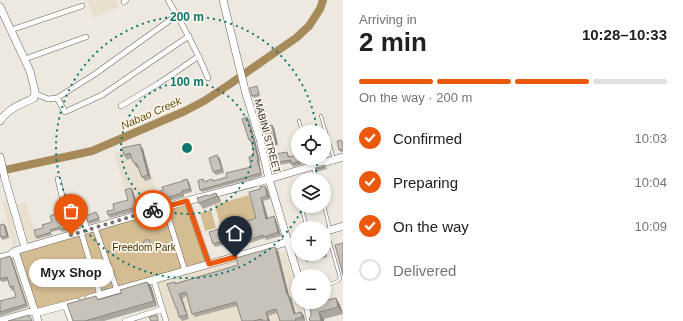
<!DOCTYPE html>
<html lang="en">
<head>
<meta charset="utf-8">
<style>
  :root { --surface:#fff; --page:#f6f6f6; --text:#202124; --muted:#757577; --line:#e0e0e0; --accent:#ea580c }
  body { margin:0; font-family:Arial,sans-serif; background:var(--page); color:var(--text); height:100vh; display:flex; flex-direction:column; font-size:15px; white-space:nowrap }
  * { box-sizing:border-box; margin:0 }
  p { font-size:13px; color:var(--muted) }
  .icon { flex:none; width:22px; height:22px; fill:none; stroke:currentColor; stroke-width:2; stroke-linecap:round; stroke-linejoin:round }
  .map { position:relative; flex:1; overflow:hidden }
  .side { display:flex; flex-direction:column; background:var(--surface); width:340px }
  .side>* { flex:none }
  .buttons { position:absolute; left:291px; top:125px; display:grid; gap:8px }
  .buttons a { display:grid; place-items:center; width:40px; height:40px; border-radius:50%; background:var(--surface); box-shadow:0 2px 6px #0003; font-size:20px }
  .pin { position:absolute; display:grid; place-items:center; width:34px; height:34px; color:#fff; margin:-41px -17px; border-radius:50% 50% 50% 0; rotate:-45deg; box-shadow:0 0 4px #0007 }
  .pin .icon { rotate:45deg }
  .courier { position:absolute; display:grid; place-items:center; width:40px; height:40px; margin:-20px; border:3px solid #ea580c; border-radius:50%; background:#fff; color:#222; box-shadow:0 1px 5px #0007 }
  .bubble { position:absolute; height:28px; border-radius:14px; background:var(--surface); box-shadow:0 2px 6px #0003; font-size:13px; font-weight:600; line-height:28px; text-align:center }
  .summary em { font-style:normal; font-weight:600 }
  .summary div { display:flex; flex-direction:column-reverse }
  .summary { display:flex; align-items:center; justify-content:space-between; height:68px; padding:0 16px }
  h1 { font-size:26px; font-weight:600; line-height:30px }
  .bar { display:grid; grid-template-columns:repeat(4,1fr); gap:6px 4px; align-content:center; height:48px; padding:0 16px }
  .bar i { height:5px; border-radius:3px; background:var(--line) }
  .bar .active { background:var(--accent) }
  .bar p { grid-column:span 4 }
  ol { padding:0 16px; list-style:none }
  li { display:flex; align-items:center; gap:12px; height:44px }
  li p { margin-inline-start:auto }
  li .icon { padding:4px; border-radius:50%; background:var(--accent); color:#fff; stroke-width:4 }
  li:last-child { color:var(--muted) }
  li i { width:22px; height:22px; border:2px solid var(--line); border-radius:50% }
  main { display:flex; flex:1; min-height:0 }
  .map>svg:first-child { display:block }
  .built { fill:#e8dfcf }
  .green { fill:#d4bc93 }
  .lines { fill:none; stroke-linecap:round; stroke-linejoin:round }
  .river { stroke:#a68a59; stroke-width:8 }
  .lane-casing { stroke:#6a655d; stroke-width:3.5 }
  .street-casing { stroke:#6a655d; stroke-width:6 }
  .secondary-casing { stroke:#6a655d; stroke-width:8 }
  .lane { stroke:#fff; stroke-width:2.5 }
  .street { stroke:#fff; stroke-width:5 }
  .secondary { stroke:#fff; stroke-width:7 }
  .wall { fill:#aca8a0 }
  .shaded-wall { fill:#8c8882 }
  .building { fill:#c8c3ba; stroke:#8c8882 }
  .done { stroke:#75726c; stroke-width:4; stroke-dasharray:0 7.2 }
  .route { stroke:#ea580c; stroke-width:5 }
  .ring { fill:none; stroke:#0f766e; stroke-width:2; stroke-dasharray:2 4 }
  .labels { text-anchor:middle; stroke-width:3.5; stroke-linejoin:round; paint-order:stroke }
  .street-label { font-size:10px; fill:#34322e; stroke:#fcf6ed }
  .park-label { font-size:10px; fill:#432f04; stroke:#fcf6ed }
  .water-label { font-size:11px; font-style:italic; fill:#674b0d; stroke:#fcf6ed }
  .centre { fill:#0f766e; stroke:#fcf6ed; stroke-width:2 }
  .ring-label { font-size:12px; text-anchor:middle; font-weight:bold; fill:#0f766e; stroke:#fcf6ed; stroke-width:3.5; stroke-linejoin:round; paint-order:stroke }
</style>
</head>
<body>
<main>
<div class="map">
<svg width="343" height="321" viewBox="0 0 343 321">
  <rect width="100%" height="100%" fill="#eee9e0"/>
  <path class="built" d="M87,0H116L118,7L94,18Z
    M142,147L153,179L161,205L132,213L114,153Z
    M7,200L18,245L13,247L2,201Z
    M26,202L37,241L27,243L16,205Z
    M278,247L299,321H169L157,283Z
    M285,251L298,297V302H300L305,321H300L280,253Z"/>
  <path class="green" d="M249,195L256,219L221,229L215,205Z
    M187,203L206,262L36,310L18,251Z
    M211,210L216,228L205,231L200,213Z"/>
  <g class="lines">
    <path class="river" d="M0,171L92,151L185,111L204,101L230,84L267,58L296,38L309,26L320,9L323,0"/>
    <g class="lane-casing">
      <path id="lane" d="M321,116L334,159
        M299,121L302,132
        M310,158L317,180
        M301,206L307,228
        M324,206L330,229
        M327,232L340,278L338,281L328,285"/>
    </g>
    <g class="street-casing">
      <path id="street" d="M168,0C183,25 197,51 208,78
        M124,2L126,0
        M11,30L82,6
        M25,59L86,37
        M34,93L48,99L57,98L65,112L102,95L189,36
        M57,98L95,74L177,15
        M121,106L158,84L199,56
        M58,179L71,235
        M187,201L209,264
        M80,204L87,230
        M165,207L185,271
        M95,228L117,290
        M81,232L100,295
        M154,281L166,321
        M65,305L71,321
        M125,321L163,309"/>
    </g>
    <g class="secondary-casing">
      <path id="secondary" d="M223,0L246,94L260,139L269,179L298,276
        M0,7L30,71L35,91L34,98C22,104 7,109 0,121
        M0,157L5,179L25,248
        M324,232L343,226
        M15,251L38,321
        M0,258L10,255L15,251L165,207L269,179L343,157
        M89,298L298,239
        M306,302L311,321
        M0,321L34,311L39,312L77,302"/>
    </g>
    <use href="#lane" class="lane"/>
    <use href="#street" class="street"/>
    <use href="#secondary" class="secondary"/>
  </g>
  <path class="wall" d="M258,89L260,96L254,98L252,96Z
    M263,103L266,113L259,116L258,113Z
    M249,120L255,140L260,162H259L262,176L202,192L200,190L205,181L212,179L214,181L227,177L251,167L254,156V153L251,142L249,140Z
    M274,128L278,145L270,147L268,145Z
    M343,142V152H341L339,150Z
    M143,149L151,179L145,181L142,177L138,168L136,167L133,162L132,158L127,160L124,155Z
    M287,152L290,157L307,158L308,162L293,167L291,163L280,165L281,168L275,169L273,166Z
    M217,155L220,159L224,173L216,175L213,172Z
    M325,165L327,169L317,172L316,169Z
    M187,179L189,182L192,192L184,194V197L161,203L159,200L163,190Z
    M265,186L267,189L270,199L263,201L268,218L274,216L276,220L281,236L266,240L265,238L250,243L247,238L215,247L213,244L238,223L256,218L260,189Z
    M131,188L133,191L139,210L110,218L108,215L114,210L128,200Z
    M216,193L220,199L221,202L203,209L199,203L208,196Z
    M74,213L76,216H78L80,218L82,226L73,227L72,225Z
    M98,214L100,221L90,224L88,222Z
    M57,217L58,221L64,222L66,231L62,232L60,230L51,232L52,235L37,239L36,237L43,228L52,222Z
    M6,226L9,238L2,240L1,237Z
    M151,243L152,246L151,248L149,249L146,248L144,245Z
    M324,244L327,257L306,262V261L324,254Z
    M278,251L289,296L291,298L295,314L301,312L304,316L305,321H280L277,313L268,316L270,321H242L237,306L195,317L192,314L187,296L182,298L189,319L182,321L179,317L177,310L176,308V283L238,265Z
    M10,256L12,259L28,307L0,316V301L16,297L14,290L12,291L10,287L8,281L2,282L0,280V259Z
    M147,282L151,286L157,306L104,321H73L96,296L99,300L122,293Z
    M336,298L340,305L343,314L324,319L311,316V313L317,303Z"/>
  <path class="shaded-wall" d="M261,101L263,103L266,113L264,111Z
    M247,117L249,120L255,140L260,162L258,159Z
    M272,125L274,128L278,145L276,143Z
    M140,144L143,149L151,179L148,175Z
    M217,155L220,159L224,173L222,169Z
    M257,160L259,162L262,176L261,173Z
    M187,179L189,182L192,192L190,189Z
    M265,186L267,189L270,199L267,196Z
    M131,188L133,191L139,210L136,207Z
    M216,193L220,199L221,202L217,196Z
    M261,198L263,201L269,222L266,219Z
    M78,216L80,218L82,226L80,224Z
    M274,216L276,220L281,236L278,232Z
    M62,220L64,222L66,231L64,228Z
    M4,224L6,226L9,238L7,236Z
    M149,240L152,246L151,248L149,245Z
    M275,247L278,251L289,296L291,298L297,318L294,314L287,295Z
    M10,256L12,259L28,307L26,304Z
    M147,282L151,286L157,306L154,301Z
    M179,294L182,298L189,319L187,315Z
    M336,298L340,305L343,314L338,307Z
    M266,312L268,316L270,321H268Z
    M301,312L304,316L305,321L302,317Z
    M319,312L324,319V321H321Z"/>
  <path class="building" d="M257,86L259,94L252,96L250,88Z
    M261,101L264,111L258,113L254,103Z
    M247,117L253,138L258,159L257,160L261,173L200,190L198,181H199V180L203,179L204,182L212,179L213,181L227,177L226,173L251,167L249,157L254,156L253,153H254L251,140H249L242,119Z
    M272,125L276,143L268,145L264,127Z
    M341,140L342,143L343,142V149L339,150L337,141Z
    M140,144L148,175L142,177L137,164L133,162L130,153L124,155L122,148Z
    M287,152L288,157L298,155V158H306V159L291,164V160L278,162L279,165L273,166L270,155Z
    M217,155L222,169L213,172L209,158Z
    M325,165V167L316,169L315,168Z
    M187,179L190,189L182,191V193L159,200L157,192L163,190L162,187L183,181V180Z
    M265,186L267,196L261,198L266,219L274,216L278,232L264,237L263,235L248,240L246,234L213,244L209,232L226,227V226L237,222L238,224L256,218L249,192L260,189V187Z
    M131,188L136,207L108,215L107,211L114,210L113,204L128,200L125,190Z
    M216,193L217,196L199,203L197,198L207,195L208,196Z
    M96,212L99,218L88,222L86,216Z
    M74,213L75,217L78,216L80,224L72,225L69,214Z
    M55,214L57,221L62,220L64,228L60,230V227L50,230L51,232L36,237L34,230L43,228L42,225L52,222L50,216Z
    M4,224L7,236L1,237L0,234V225Z
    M143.5 243a3.5 3.5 0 1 1 7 0a3.5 3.5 0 1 1-7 0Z
    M343,243V275L335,245Z
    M324,246L326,256L306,261L304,254H324Z
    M275,247L287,295L288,294L294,314L301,312L302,317L295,319L296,321H280L276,309L266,312L268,321H262V319L253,321H242L236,302L192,314L186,292L179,294L187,315L179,317L177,308H176L167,284L175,282V284L238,265L236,258Z
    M10,256L26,304L0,312V301L16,297L13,286L10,287L7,277L0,279V259Z
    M147,282L154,301L85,321H73L67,304L96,296L98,300L122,293L120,290Z
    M336,298L338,307L319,312L321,321H310L309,318L311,316V313L309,304L315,302H316V303L324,302V301Z
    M29,315L32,321H8Z
    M157,315L158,321H151L149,317Z"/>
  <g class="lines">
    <path class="done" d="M71,235L153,210"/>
    <path class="route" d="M153,210L187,201L209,264L235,257"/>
  </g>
  <g class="ring">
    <circle cx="187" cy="148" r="66"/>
    <path d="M318 158A131 131 0 0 1 314 180M304 206A131 131 0 1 1 317 131"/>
  </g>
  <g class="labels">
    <g class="street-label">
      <text transform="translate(268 136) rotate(75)" y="4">MABINI STREET</text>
    </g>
    <g class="park-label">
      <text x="144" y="251">Freedom Park</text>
    </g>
    <g class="water-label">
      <text transform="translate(151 113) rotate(-24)" y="4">Nabao Creek</text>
    </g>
  </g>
  <circle cx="187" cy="148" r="6" class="centre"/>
  <g class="ring-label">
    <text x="187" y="21">200 m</text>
    <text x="187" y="86">100 m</text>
  </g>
</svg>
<div class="buttons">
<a><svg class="icon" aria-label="locate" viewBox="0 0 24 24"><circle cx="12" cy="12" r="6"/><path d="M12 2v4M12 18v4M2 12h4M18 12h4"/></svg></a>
<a><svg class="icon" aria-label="layers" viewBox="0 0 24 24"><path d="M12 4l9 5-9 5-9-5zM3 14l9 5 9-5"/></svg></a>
<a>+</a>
<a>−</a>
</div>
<div class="pin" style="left:71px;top:235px;background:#ea580c"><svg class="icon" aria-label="bag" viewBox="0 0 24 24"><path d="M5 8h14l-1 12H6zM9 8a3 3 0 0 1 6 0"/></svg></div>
<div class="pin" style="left:235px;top:257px;background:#1f2937"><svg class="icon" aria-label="home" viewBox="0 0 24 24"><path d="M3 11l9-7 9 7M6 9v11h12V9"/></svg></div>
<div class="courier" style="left:153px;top:210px"><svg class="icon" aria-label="bike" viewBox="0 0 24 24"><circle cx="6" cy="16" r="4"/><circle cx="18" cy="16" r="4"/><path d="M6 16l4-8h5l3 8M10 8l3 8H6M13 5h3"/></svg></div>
<div class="bubble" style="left:29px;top:259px;width:84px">Myx Shop</div>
</div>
<section class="side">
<div class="summary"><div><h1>2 min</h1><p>Arriving in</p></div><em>10:28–10:33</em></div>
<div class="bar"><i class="active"></i><i class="active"></i><i class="active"></i><i></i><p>On the way · 200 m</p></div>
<ol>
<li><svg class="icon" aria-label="check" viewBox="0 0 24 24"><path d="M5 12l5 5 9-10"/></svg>Confirmed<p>10:03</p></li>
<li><svg class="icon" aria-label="check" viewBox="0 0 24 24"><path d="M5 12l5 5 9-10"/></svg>Preparing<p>10:04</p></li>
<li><svg class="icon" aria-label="check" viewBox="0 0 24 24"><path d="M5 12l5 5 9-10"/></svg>On the way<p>10:09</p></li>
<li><i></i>Delivered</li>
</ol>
</section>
</main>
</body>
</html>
